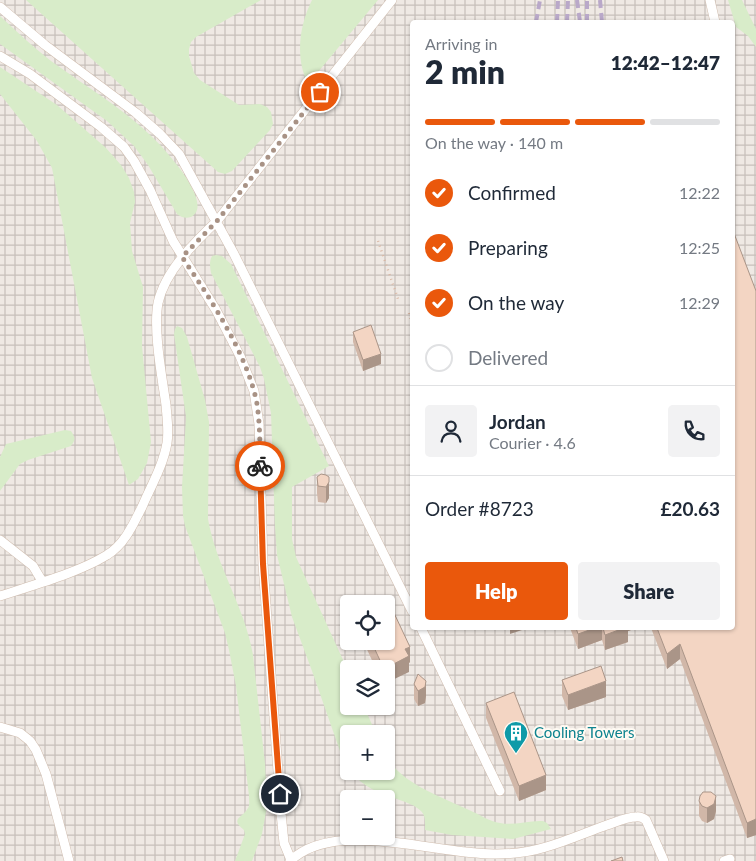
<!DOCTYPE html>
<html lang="en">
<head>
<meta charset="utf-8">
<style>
  :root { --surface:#fff; --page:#f2f2f3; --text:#1f2937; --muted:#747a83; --line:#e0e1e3; --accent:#ea580c }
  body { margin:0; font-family:Lato,sans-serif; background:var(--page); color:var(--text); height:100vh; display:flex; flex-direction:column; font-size:19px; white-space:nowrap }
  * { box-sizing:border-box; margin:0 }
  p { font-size:16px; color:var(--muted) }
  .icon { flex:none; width:28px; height:28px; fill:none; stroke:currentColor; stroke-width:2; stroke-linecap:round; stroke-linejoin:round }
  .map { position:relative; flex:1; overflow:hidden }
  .sheet { position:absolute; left:410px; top:20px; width:325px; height:610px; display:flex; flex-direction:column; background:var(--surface); border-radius:5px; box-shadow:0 1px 4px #0004 }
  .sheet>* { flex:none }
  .controls { position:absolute; left:340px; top:595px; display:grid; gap:10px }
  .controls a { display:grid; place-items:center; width:55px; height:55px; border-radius:5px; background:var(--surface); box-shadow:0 1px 4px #0004; font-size:25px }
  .pin { position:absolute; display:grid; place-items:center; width:42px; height:42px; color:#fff; margin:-21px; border:2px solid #fff; border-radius:50%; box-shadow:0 1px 5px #0007 }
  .courier { position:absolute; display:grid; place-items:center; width:50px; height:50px; margin:-25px; border:4px solid #ea580c; border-radius:50%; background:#fff; color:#222; box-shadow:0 1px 6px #0007 }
  .summary em { font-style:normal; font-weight:800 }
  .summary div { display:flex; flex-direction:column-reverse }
  .summary { display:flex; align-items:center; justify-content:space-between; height:85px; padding:0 15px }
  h1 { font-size:32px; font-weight:800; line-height:38px }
  .bar { display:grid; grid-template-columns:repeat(4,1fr); gap:8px 5px; align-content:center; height:60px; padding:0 15px }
  .bar i { height:6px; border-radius:4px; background:var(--line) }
  .bar .active { background:var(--accent) }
  .bar p { grid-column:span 4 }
  .line { display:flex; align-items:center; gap:12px; padding:0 15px; border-top:1px solid var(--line) }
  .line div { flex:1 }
  .round { display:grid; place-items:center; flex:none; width:52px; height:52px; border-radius:5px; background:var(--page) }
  ol { padding:0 15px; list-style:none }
  li { display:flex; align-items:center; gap:15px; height:55px }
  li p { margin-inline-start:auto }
  li .icon { padding:5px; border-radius:50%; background:var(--accent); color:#fff; stroke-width:4 }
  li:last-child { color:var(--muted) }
  li i { width:28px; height:28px; border:2px solid var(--line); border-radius:50% }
  .primary-button { display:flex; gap:10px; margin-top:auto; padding:10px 15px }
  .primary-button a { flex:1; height:58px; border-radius:5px; background:var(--accent); color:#fff; font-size:20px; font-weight:800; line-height:58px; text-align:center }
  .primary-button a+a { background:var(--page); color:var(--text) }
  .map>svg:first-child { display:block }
  .industrial { fill:url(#industrial-grid); fill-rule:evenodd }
  .green { fill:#d8ecc9 }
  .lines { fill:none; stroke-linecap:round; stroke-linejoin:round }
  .service-casing { stroke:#d1beb0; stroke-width:10 }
  .path { stroke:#d9b8a5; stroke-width:2.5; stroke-dasharray:1 4; stroke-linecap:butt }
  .service { stroke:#fff; stroke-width:9 }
  .rail { stroke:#b9a8c9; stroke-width:4; stroke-dasharray:8 5; stroke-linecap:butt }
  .wall { fill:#d1b7a8 }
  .shaded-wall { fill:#aa9588 }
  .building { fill:#f3d5c3; stroke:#aa9588 }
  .done { stroke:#a89285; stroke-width:5; stroke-dasharray:0 9 }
  .route { stroke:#ea580c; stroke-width:6 }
  .labels { text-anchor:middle; stroke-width:4; stroke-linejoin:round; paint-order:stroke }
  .culture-label { font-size:15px; fill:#0d838f; stroke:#fffaf3; text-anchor:start }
</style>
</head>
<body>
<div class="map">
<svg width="756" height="861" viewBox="0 0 756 861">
  <defs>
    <pattern id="industrial-grid" width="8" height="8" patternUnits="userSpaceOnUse" patternTransform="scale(1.25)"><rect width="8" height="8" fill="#efe9e4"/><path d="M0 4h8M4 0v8" fill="none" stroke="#c7c0bb"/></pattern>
  </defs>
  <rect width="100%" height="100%" fill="#fdf6ec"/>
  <path class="industrial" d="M0,0H756V861H0ZM412,22H732V628H412ZM349,604H386V641H349ZM349,669H386V706H349ZM349,734H386V771H349ZM349,799H386V836H349Z"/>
  <path class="green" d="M26,0H261L196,37L191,42L189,49V56L194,73L200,80L239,105L260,104L267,107L271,112L273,124L270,130L232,171L225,174L218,172Z
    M312,0H378L308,84C295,58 299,26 312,0Z
    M728,0H742L756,29V47L748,36L736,27Z
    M0,16C17,32 33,47 51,61C69,74 87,86 104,98C131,117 157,138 177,165C185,175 209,208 191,217C185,219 181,217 177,214L148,165L134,146L107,121L0,44Z
    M0,67L57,105L106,148L121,165L129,178L134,192L135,202L130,223L132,251L143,287L142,346L151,442L147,463L138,479L129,485L92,378L52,168L37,141L0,94Z
    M216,255L222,256L231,264L329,466L292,487V539L296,557L349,673V706H364L376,734H349V768L340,751L312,671L292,617L277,555L275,527L271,413L264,379L260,367L211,273C210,267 209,262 212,256Z
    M177,326L182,328L187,337L205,400L209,422L208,519C216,566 245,607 253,655L265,764L267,806L262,834L252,861H235L245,834L244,830C229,818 243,818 248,808C250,805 249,800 249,796L236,686L229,650L225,633L185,526L183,516L182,487L186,417L174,334L175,329Z
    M65,430L71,431C75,437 76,440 71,446L28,460L20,464L0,491V457L6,444Z
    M386,755C399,783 442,797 469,810C479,814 490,822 500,823C514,826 529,820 543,821L547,823L551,829L513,839L452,835L425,830C425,823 426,816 421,811C415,805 405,802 397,799C379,793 362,787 351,771H386Z"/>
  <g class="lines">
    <g class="service-casing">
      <path id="service" d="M710,0L715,22
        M0,7L45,45L136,113L160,134L179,154L234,254L412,611
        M0,56L30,74L101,127L124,147L134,161L150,190L173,241L216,310L240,356L254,391L259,424L263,564L281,813L284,843L291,860
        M0,540L33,566L42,581
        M0,596C33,585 78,573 107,555C124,545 133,525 142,507C151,486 163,466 167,443C169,431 167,418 166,405C162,377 153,330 158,303C165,271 194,243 217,221L392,0
        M421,628L500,791
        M0,727L20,733L30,741L36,750L46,774L69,861
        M290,861C336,817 439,856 497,854C514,854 530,852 546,847C567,841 587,832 607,825C616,822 627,817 636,817C640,816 643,818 646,820L664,861
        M724,861L730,859"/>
    </g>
    <path class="path" d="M378,241L398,299
      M409,313L412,324"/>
    <use href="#service" class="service"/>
    <path class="rail" d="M577,0L580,22
      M600,0L602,22
      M536,22L540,0
      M557,22L558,0
      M567,22L568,0
      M587,22V0"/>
  </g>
  <path class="wall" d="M756,291V835L747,838L680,659L667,669L651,628H732Z
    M353,332L381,364L363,371L353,342Z
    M326,475L329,498L326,503L318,502L317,493V477Z
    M570,628H637L628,631V642L605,650L602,640L578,649Z
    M364,641H386L410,662L409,663V672L386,669H376L364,643Z
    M562,680L606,697L568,710L562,696Z
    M414,684L426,696L425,703L418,706L414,699Z
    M486,703L546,790L519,801L486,718Z
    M699,801L716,811L714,819L707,823L702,821L699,816Z"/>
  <path class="shaded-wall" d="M381,354V364L363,371V360Z
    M329,482V498L326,503V487Z
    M510,628H528L510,634Z
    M595,628H602V640L578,649V634Z
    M624,628H637L628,631V642L605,650V635Z
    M680,644V659L667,669V654Z
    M410,647V662L409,663V672L386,683V669H384L405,649Z
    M426,681V696L425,703L418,706V691Z
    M606,681V697L568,710V695Z
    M546,775V790L519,801V786Z
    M716,796V811L714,819L707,823V808Z
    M756,819V835L747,838V823Z"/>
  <path class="building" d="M732,228L756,291V819L747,823L680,644L667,654L657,628H732Z
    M371,325L381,354L363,360L353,332Z
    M321,474L326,475L329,477V482L326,487L318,486L317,477Z
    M394,613L410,647L405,649L409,656L384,669L371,641H386V617Z
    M576,628H595L578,634Z
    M603,628H624L605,635Z
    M601,666L606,681L568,695L562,680Z
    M418,674L426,681L425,687L418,691L414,684Z
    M514,692L546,775L519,786L486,703Z
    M703,792H711L716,796L714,804L707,808L702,806L699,801L700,796Z
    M622,857L623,861H611Z"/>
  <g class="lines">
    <path class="done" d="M260,466C260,445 260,424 257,404C248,355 210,298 182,257L217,221L320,92"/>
    <path class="route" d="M260,466L263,564L280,794"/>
  </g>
  <defs>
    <g id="building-pin" transform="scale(1.25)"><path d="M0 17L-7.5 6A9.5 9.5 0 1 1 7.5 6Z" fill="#0f9aa8" stroke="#fffaf3"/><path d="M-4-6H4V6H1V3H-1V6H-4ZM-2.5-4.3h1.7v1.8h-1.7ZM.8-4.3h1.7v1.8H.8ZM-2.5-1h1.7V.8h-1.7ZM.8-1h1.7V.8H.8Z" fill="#fff"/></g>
  </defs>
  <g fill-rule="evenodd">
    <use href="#building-pin" x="516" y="733"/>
  </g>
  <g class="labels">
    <g class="culture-label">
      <text x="534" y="738">Cooling Towers</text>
    </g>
  </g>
</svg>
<div class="controls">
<a><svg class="icon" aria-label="locate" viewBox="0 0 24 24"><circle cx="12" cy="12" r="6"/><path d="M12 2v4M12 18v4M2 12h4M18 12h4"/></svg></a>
<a><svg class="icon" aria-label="layers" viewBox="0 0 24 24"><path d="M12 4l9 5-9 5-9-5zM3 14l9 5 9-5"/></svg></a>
<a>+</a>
<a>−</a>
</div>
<div class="pin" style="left:320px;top:92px;background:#ea580c"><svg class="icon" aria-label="bag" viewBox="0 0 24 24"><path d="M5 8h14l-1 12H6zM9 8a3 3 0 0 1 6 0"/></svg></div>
<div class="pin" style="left:280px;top:794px;background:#1f2937"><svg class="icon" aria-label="home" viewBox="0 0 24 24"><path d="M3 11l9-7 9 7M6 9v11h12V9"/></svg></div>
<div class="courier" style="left:260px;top:466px"><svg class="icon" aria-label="bike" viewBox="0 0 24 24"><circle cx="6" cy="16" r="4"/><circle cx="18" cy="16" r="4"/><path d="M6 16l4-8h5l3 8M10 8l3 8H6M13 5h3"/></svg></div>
<section class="sheet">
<div class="summary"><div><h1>2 min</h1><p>Arriving in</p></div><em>12:42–12:47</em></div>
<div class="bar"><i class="active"></i><i class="active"></i><i class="active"></i><i></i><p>On the way · 140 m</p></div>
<ol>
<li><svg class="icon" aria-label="check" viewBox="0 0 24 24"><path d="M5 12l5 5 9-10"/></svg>Confirmed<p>12:22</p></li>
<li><svg class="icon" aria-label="check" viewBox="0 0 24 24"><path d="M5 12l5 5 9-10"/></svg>Preparing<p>12:25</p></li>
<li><svg class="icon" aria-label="check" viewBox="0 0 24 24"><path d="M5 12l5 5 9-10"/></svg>On the way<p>12:29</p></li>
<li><i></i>Delivered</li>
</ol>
<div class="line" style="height:90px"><a class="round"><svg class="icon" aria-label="person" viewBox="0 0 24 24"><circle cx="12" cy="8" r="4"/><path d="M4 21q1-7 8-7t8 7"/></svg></a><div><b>Jordan</b><p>Courier · 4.6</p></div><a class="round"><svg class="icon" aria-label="phone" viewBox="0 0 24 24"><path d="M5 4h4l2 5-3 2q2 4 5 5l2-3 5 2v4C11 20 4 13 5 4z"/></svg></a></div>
<div class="line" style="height:65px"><div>Order #8723</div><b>£20.63</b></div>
<div class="primary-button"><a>Help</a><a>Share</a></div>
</section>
</div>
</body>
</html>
